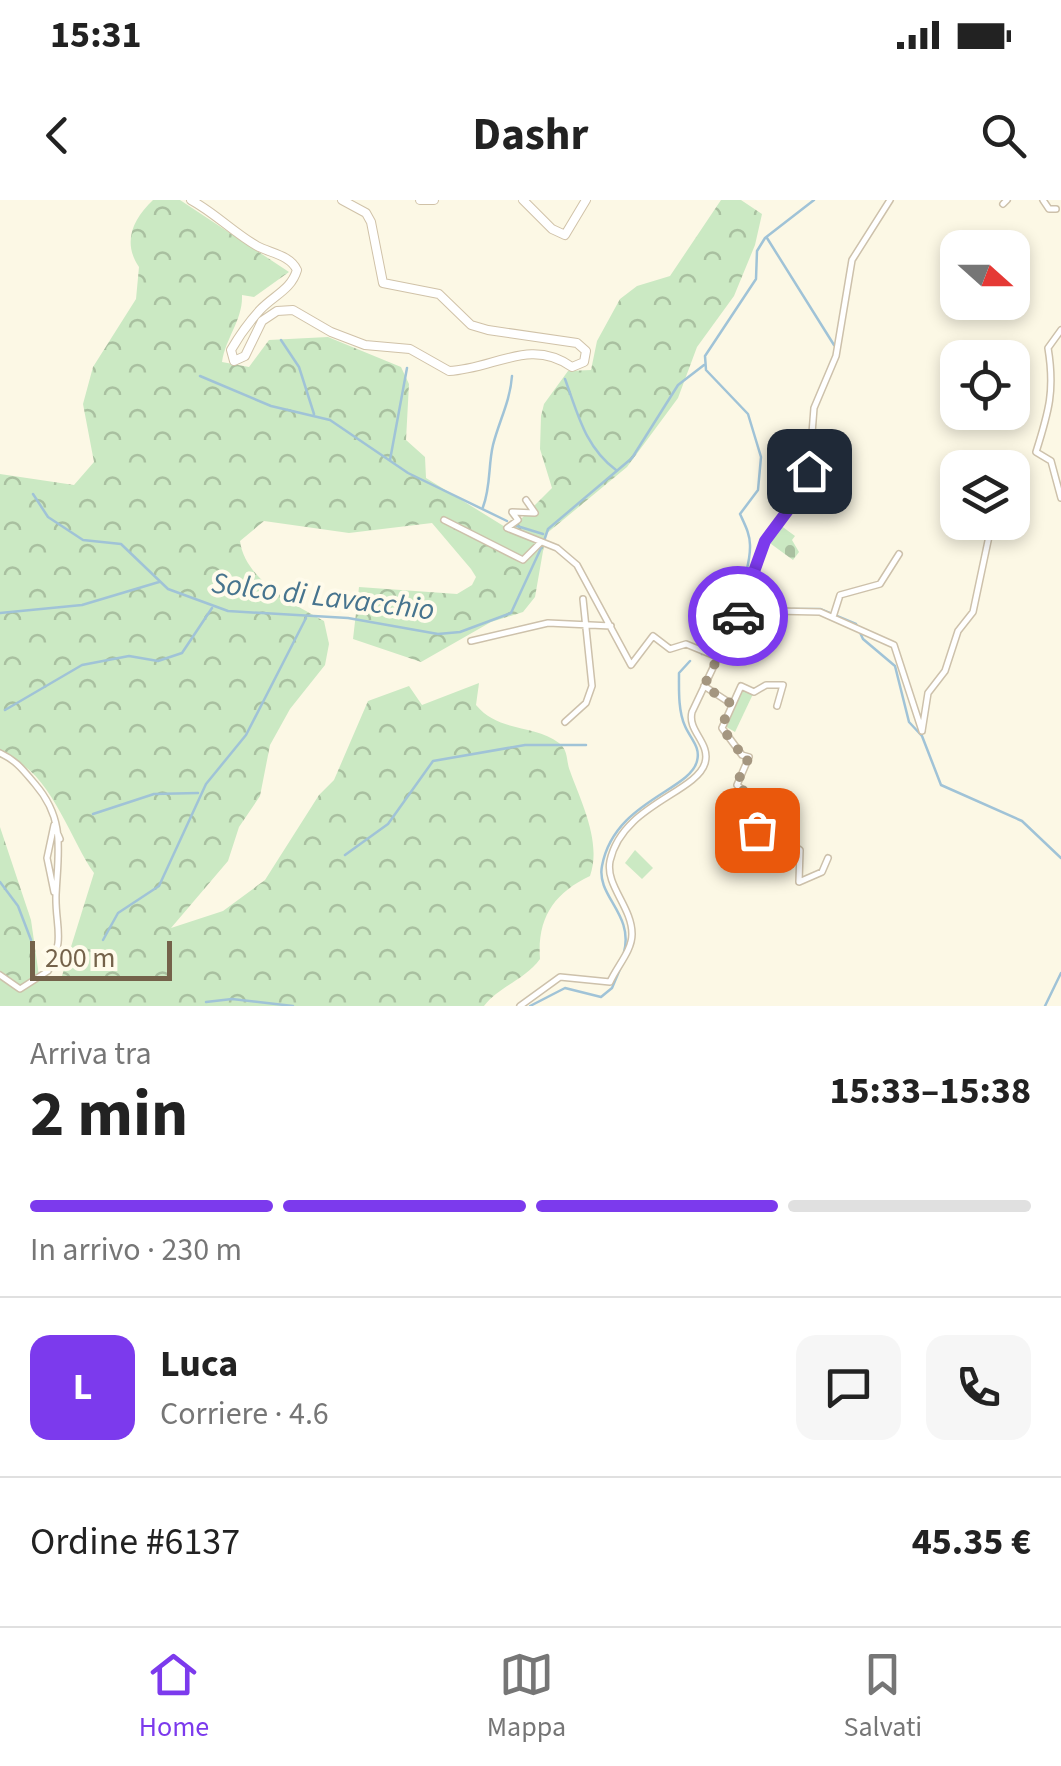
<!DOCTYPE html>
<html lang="it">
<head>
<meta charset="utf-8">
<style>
  :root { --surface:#fff; --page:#f6f6f6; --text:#222; --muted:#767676; --line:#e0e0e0; --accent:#7c3aed }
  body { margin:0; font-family:"Source Sans 3",sans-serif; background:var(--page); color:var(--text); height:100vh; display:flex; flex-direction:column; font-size:38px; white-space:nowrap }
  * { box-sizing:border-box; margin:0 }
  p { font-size:32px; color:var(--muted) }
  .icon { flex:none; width:55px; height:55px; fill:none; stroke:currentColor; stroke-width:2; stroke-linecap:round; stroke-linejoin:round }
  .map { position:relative; height:806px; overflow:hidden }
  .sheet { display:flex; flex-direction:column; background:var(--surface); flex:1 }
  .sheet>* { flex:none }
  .needle { width:65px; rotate:111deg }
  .tools { position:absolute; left:940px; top:30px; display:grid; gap:20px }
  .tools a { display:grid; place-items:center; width:90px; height:90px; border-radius:20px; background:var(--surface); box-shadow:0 5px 15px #0003; font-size:50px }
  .scale { position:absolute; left:30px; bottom:25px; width:142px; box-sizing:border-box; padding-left:10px; border:5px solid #74624a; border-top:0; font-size:28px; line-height:35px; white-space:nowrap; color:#74624a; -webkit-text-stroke:8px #fffbeb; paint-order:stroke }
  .pin { position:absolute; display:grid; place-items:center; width:85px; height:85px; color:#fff; margin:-42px; border-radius:20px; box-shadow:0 5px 15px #0006 }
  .courier { position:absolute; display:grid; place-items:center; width:100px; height:100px; margin:-50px; border:8px solid #7c3aed; border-radius:50%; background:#fff; color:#222; box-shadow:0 2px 12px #0007 }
  .head em { font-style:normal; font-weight:700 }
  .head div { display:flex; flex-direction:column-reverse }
  .head { display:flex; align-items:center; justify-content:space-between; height:170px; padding:0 30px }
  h1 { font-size:65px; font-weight:700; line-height:75px }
  .bar { display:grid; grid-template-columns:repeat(4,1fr); gap:15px 10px; align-content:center; height:120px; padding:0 30px }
  .bar i { height:12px; border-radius:8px; background:var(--line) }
  .bar .current { background:var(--accent) }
  .bar p { grid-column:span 4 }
  .line { display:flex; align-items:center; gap:25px; padding:0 30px; border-top:2px solid var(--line) }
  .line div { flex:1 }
  .round { display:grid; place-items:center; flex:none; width:105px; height:105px; border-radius:20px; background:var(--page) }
  .status { display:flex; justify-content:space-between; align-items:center; height:70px; padding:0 50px; background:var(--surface); direction:ltr }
  .status svg { height:28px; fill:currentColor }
  header { display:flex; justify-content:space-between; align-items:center; height:130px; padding:0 30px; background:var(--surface); font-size:45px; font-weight:700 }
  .tabs { display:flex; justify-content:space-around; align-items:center; height:140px; border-top:2px solid var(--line); background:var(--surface); font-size:28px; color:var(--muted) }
  .tabs a { display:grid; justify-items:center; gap:5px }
  .tabs .current { color:var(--accent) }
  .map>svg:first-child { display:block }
  .grass { fill:url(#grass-tufts) }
  .forest { fill:url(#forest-crowns) }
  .cemetery { fill:url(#cemetery-stones) }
  .pitch { fill:#cbe9c3 }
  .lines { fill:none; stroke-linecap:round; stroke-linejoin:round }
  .stream { stroke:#a0c3d7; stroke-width:2.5 }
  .street-casing { stroke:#cdc1ab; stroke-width:8 }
  .secondary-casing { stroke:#d0c2a8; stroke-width:10 }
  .street { stroke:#fff; stroke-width:5 }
  .secondary { stroke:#fff; stroke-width:8 }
  .done { stroke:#a49680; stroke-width:10; stroke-dasharray:0 18 }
  .route { stroke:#7c3aed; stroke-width:12 }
  .labels { text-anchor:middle; stroke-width:8; stroke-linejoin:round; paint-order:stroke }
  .water-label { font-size:30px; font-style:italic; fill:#47748e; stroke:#fffbeb }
</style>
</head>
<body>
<div class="status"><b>15:31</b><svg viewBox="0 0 49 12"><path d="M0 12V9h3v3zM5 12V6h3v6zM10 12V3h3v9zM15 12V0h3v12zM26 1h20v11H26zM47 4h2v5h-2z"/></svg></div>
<header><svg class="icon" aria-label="back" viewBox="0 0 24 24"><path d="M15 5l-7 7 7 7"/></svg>Dashr<svg class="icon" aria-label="search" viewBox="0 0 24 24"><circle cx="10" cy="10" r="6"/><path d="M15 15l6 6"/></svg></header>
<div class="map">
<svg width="1061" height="806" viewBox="0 0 1061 806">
  <defs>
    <pattern id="grass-tufts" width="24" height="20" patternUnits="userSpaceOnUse" patternTransform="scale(2.5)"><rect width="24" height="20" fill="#cbe9c3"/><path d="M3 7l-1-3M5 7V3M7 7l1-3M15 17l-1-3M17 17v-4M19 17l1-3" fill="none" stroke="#a9c0a0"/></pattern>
    <pattern id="forest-crowns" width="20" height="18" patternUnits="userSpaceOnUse" patternTransform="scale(2.5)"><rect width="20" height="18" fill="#cbe9c3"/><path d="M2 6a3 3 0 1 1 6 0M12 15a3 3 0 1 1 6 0" fill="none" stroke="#a9c0a0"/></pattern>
    <pattern id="cemetery-stones" width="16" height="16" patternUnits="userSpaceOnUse" patternTransform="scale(2.5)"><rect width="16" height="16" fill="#cbe9c3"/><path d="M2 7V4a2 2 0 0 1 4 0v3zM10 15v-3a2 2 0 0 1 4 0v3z" fill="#a9c0a0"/></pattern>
  </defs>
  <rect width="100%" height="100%" fill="#fcf8e5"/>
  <path class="grass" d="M635,650L653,668L642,679L625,663Z"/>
  <path class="forest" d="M153,0H180L289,72L254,97L242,95C243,120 226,137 222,162L249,167L269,140L328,137L401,167L409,184L406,240L425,257L426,278L510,330L552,288L540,249L541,216L544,204L568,171L591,170L597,141L620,99L637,86L670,76L721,0H741L762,14L755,45L734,96L697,147L678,198L627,267L546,334L535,397L523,412L491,422L421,462L353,439L359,387L457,394L472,385L476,377L471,369L432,323L349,333L264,321L240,341C245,380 294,404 324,421L329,444L325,465L290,509L270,545L260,596L239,627L228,661L171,728L223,711L265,680L319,595L334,580L368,501L409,486L422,505L479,483L476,505C499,533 535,524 559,543C569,551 566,562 570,571C581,602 602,642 590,676C554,693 537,718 540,759C525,780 499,786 484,806H0V627L31,720L39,776L61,779L94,673C70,640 45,557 0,558V274L74,285L94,262L83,204L93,167L136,99L139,67C122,42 133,19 153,0Z"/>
  <path class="cemetery" d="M780,325L795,336L792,340L799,352L793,360L767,341Z"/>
  <path class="pitch" d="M741,488L753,494L735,532L723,525Z"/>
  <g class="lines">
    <path class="stream" d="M767,38L834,145
      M281,140L299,167L314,214
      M200,176L271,206L330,220L408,273L507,321
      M565,179C578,214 585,247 616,270
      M390,260L407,168
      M33,294L48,317L83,340L121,344L168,389L228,411L348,418L438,434L460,432L511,413L542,346
      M483,307C491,286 488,266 493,245C499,221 510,202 512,176
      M517,326L543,334
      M544,341L548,329L632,258L678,185L704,165
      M753,391L786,409
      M793,409H820L856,424L863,439L895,466L909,522L922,536L941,585L1022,621L1061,658
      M0,413L82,405L159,382
      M702,454C726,439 751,373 750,345C750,334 745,325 740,314L758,290L761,257L748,214L706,170L705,156L756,79L757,51L765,38L814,0
      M5,510L82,465L129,456L158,461L182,453L212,408
      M93,614L154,594L198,593
      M345,655L388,624L433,561L525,545H586
      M0,682L18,706L31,740
      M103,740L118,713L159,686L206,584L246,535L306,418
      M624,752C634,714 596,696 602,666C614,601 690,591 697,561C701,547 690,538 685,526C678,511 679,489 679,473L690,461
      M206,802L232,799L293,806
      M530,806L565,788L601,797L612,788L620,769
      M1045,806L1061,773"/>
    <g class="street-casing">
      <path id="street" d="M1043,0L1049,9H1056
        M1003,4L1007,0
        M1061,130L1048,148C1055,190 1049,211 1036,252L1051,261L1061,298
        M526,300L535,313L512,312L518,320L507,328L557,348L577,365L631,465L653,436L670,449L686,444L720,458
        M444,320L523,360L540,343
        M749,392L775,411L820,412L894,445L922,531
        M833,417L840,395L880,384L899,354
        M471,441L548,423L611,426
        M704,486L730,503
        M777,506L783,485H766L754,492L741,486L722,528L742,555L749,557L737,585L755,600L757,630L761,633L778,597L787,598L784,639L800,650L799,682L822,672L828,658
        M565,522L586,503L592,486L583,399
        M922,531L928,493L945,471L958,431L973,412L992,322
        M0,553C17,561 23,570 35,584C66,620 58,651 56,695C55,726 66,739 48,771L20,789L0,775
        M54,692L47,658L54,625L60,639
        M520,806L560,777L610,782C617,766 632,751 632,734C632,707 605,685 610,661C622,605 696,593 705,563C711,543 687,531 692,512L749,392L765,341L800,293L809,271L814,208L836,156L852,60L890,0"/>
    </g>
    <g class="secondary-casing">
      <path id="secondary" d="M191,0C215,13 234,33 257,46C270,53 290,55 297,70C291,90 274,95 260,110C249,122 239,136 231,150L234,161L245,156L262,121L277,111L293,110L331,132L365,145L410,149L449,171C494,169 530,137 572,167L584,162L586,151L577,143L488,130L471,125L439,94L383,83L371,22L366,13L342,0
        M420,0H434
        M523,0L552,29L565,35L586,0"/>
    </g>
    <use href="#street" class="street"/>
    <use href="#secondary" class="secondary"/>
  </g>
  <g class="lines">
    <path class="done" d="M738,416L704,486L730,503L722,528L742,555L749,557L736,585L756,600L757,630"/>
    <path class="route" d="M738,416L765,341L800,294L809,271"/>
  </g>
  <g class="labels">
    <g class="water-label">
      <text transform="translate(323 396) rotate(7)" y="10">Solco di Lavacchio</text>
    </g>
  </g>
</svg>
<div class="tools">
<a><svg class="needle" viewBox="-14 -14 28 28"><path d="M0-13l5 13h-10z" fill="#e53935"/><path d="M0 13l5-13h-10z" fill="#767676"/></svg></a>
<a><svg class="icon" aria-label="locate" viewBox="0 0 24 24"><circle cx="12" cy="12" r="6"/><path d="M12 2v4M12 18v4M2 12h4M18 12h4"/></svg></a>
<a><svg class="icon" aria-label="layers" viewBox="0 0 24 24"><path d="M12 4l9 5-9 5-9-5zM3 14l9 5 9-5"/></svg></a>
</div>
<div class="scale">200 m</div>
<div class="pin" style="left:757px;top:630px;background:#ea580c"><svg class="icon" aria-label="bag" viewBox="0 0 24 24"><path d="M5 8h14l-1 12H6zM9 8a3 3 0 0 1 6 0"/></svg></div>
<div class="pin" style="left:809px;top:271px;background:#1f2937"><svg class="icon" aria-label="home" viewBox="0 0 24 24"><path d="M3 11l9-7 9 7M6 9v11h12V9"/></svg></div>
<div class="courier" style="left:738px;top:416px"><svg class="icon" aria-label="car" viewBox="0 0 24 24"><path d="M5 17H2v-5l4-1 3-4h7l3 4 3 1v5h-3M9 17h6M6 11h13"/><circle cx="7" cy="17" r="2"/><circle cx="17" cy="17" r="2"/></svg></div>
</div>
<section class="sheet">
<div class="head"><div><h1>2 min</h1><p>Arriva tra</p></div><em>15:33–15:38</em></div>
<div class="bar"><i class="current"></i><i class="current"></i><i class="current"></i><i></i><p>In arrivo · 230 m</p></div>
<div class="line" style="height:180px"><b class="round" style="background:var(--accent);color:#fff">L</b><div><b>Luca</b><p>Corriere · 4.6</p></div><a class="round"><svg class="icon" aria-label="chat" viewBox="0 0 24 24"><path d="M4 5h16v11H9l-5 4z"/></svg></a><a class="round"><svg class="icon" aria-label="phone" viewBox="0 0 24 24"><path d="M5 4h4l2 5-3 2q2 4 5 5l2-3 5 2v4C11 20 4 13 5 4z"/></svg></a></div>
<div class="line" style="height:130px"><div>Ordine #6137</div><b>45.35 €</b></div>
</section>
<nav class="tabs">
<a class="current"><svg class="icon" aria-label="home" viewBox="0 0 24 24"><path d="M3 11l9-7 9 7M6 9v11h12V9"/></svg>Home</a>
<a><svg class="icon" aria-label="map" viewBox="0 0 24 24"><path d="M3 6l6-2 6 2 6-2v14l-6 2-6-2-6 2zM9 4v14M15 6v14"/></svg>Mappa</a>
<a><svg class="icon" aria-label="saved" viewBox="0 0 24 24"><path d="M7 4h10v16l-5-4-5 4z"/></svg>Salvati</a>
</nav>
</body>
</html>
